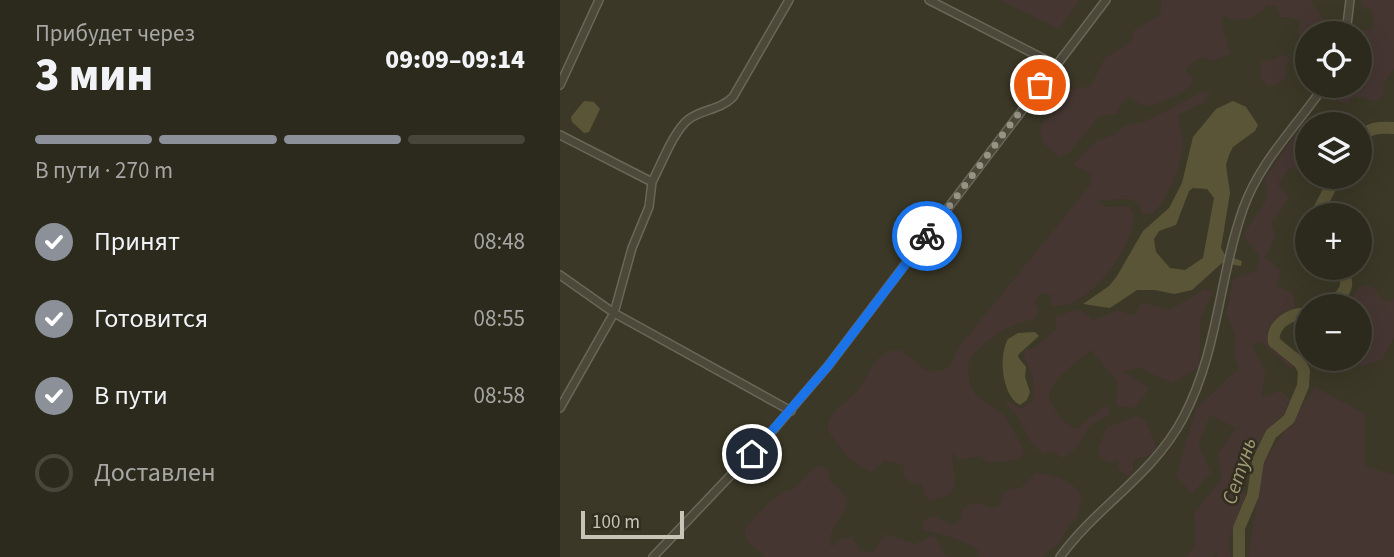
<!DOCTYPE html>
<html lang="ru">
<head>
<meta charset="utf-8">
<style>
  :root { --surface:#2c2a1d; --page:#343226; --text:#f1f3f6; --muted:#a6a7a4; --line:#48463b; --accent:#8c9099 }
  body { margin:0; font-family:"Source Sans 3",sans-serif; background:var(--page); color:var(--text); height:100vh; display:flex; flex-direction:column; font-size:26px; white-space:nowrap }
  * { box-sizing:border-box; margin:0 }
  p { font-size:23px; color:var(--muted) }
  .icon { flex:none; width:38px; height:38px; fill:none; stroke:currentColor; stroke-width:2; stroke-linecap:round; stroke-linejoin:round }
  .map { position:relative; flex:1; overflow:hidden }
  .sheet { display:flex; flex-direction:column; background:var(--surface); width:560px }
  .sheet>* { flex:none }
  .controls { position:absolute; left:735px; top:21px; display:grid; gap:14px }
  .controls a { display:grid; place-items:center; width:77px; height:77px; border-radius:50%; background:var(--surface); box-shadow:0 7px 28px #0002,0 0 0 2px var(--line); font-size:35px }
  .scale { position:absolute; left:21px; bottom:18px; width:103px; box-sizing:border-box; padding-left:7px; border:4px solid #c7c5b7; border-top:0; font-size:19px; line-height:24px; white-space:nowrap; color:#c7c5b7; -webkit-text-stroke:5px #312e20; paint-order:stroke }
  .pin { position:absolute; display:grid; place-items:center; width:60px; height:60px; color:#fff; margin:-30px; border:4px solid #fff; border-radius:50%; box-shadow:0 2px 7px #0007 }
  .courier { position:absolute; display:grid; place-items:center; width:70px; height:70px; margin:-35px; border:5px solid #1a73e8; border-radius:50%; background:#fff; color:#222; box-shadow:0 2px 9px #0007 }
  .head em { font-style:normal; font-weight:800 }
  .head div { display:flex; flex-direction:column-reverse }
  .head { display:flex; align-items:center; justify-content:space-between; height:119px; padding:0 35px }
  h1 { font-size:46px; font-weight:800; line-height:52px }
  .bar { display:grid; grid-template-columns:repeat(4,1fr); gap:10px 7px; align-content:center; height:84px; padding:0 35px }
  .bar i { height:9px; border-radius:5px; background:var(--line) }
  .bar .selected { background:var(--accent) }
  .bar p { grid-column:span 4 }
  ol { padding:0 35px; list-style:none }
  li { display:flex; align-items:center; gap:21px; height:77px }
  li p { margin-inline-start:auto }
  li .icon { padding:7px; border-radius:50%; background:var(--accent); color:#fff; stroke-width:4 }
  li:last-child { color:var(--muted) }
  li i { width:38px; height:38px; border:4px solid var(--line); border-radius:50% }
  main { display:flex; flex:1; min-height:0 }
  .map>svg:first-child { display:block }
  .green { fill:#453632 }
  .water { fill:#5a5537; fill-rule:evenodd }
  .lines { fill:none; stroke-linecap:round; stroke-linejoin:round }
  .river { stroke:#5a5537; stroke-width:12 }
  .minor-casing { stroke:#6a6759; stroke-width:10 }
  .minor { stroke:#4c493b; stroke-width:7 }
  .done { stroke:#969485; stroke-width:7; stroke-dasharray:0 12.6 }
  .route { stroke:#1a73e8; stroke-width:9 }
  .labels { text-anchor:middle; stroke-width:5; stroke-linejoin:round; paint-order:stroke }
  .water-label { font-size:21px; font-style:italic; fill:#a19a74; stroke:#312e20 }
</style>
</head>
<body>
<main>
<section class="sheet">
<div class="head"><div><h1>3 мин</h1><p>Прибудет через</p></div><em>09:09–09:14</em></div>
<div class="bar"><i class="selected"></i><i class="selected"></i><i class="selected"></i><i></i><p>В пути · 270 m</p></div>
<ol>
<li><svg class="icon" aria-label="check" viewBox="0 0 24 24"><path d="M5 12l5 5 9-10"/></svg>Принят<p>08:48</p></li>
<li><svg class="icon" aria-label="check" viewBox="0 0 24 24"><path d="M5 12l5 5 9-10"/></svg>Готовится<p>08:55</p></li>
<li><svg class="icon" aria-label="check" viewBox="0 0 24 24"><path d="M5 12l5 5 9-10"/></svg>В пути<p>08:58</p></li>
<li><i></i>Доставлен</li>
</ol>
</section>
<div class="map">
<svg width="834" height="557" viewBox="0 0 834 557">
  <rect width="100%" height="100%" fill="#3b3827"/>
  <path class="green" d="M440,0H520L498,29Z
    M601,0H750L764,21L758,33H747V40L743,41L738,32L740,22L730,17H720L717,7L707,5C696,21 678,23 662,15V25L671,54L652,61L641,57L625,70L633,77L631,86L615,97L586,107L568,97L561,104L557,114L540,116L509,153L499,157L483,143L480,133L482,123L490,116L508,90L531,86L545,58L571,41L574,30L600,15Z
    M801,0H834V69L823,85L824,95L815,101L795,96L786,104L775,100L773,86H800L799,33L802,30H812L814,20L812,10L802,6Z
    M721,55H726L729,59L726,69L727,76L717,85L707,86L701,78V61L712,60Z
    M644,91H651L645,102L618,115C619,124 624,135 623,143C621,169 610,195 593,214H581L580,204L570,199L539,200L545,207L568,206L574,213C575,248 527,312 491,306L490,295L480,293L475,302L479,311L473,320C450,322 423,343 409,360C406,402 421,393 444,416C453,425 458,440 464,450L460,459L428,463L420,456L400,460L392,453L395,484L391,494L371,501L364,494L362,484L351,483L344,476L343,465L325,460L313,472C291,466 281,447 267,430C270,408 285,405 297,391C312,374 313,350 340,350C361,362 362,380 390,367L398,348L531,184L530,173L513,165L537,140L556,134L563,126L584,122Z
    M747,131V172L729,168L719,185L729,198L711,223L716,235L705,257L721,270L716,285L734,294L735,307L716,318L706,334L737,364L731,369L700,341L692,345L706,373L701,397L721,391L730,400L724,414L705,431L680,485L686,495L669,541L671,557H657L656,552L653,557H625L635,547L634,513L662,478L657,455L676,428L650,415L639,445L651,473L632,494L616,476L636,409L679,368L674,355L675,335L666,313L673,279L697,271L699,256L683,235L707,199L705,179L737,132L745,135Z
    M807,285L814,288L823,300L831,302L834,298V338L821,361L802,366L790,359H800V306H786L799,287Z
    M645,289L653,292L641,318L639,367L613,383L579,368L564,372L589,388L576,408L556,406L558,383L531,350C516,364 490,378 489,399L501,419L513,428L519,427L543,407H548L551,411C546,419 539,419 532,425C518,438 524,448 501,458L493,451L484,454L472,444L457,416L445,403L448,401L461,409L473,400V379L463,354L465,350L475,348L496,329L495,317L519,309L533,320L558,310L574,316L581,302L609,310Z
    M755,387L805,414V466L834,475V557H688L703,462Z
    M576,416L585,419L597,448L590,455L573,460V474L568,476L558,469L559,459L550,463L540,458L538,448L547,427Z
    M259,466L269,469V480C274,485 283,490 285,496C294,513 266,523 271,547L282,539L293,537L300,551L312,552L326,534L355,544L374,535L386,555L391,557H205L187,541L184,531C188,523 211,500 219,495C223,491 229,490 234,488C243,482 245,473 259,466Z
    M476,473C494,474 512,480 522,496L518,517L510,523L501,541L483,557H418V550C399,538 383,534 361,530L364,520L374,516L393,525L401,519L402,509C413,501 419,502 431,508L440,505L442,494L451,489L461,488Z"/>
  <path class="water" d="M24,101L34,102L40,109L29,132L24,133L12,122L11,117Z
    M673,101L686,107L698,125L695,131L673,147L669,155L666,165L670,193L661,248L665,255L682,261L681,266L662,263L632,290L614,294L595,290H577L550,308L523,304L549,286L557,276L583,231L609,208L622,183L633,137L656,109ZM633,188L647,189L654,198L643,258L625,270L610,268L596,252L594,239L599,231L616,225L629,191Z
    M458,333L475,332L479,336L459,354L458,357L466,367L465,377L470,392L467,400L460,405C442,396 438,356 448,339Z"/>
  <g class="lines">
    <path class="river" d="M800,141C805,127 821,127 834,128
      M756,215L776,177
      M765,306C782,298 796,284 777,268
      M679,557V528L693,495L698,461L711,434L729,419L743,386L744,371L740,363L714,342C711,324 732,312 747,314"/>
    <g class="minor-casing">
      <path id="minor" d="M369,0L496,65
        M786,33L790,0
        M0,85L39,0
        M0,135L92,182C101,165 114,130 129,119C143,109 160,110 173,97L229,0
        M0,275L54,313L231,411
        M0,408L54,313L72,248L89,207L92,182
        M93,557L208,436L268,366L546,0
        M500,557C537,506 593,475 623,418C659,350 658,280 683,209C700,161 736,127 764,86"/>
    </g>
    <use href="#minor" class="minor"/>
  </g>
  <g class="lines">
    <path class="done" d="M367,236L480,85"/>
    <path class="route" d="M192,454L268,366L367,236"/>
  </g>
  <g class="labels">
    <g class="water-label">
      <text transform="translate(679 471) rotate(-72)" y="7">Сетунь</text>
    </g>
  </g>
</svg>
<div class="controls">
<a><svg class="icon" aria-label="locate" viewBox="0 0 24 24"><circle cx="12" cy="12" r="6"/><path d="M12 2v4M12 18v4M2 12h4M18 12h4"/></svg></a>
<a><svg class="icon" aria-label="layers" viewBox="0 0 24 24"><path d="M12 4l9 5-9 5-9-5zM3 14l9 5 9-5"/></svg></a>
<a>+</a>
<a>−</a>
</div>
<div class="scale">100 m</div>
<div class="pin" style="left:480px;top:85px;background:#ea580c"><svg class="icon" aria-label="bag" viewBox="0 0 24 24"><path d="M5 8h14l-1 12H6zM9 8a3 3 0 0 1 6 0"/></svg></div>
<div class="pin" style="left:192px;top:454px;background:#1f2937"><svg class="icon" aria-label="home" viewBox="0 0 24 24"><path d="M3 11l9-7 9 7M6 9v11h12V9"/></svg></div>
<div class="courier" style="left:367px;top:236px"><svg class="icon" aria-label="bike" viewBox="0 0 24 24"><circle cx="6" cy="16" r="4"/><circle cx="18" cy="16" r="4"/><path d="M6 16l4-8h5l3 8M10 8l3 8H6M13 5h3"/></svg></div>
</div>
</main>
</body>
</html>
